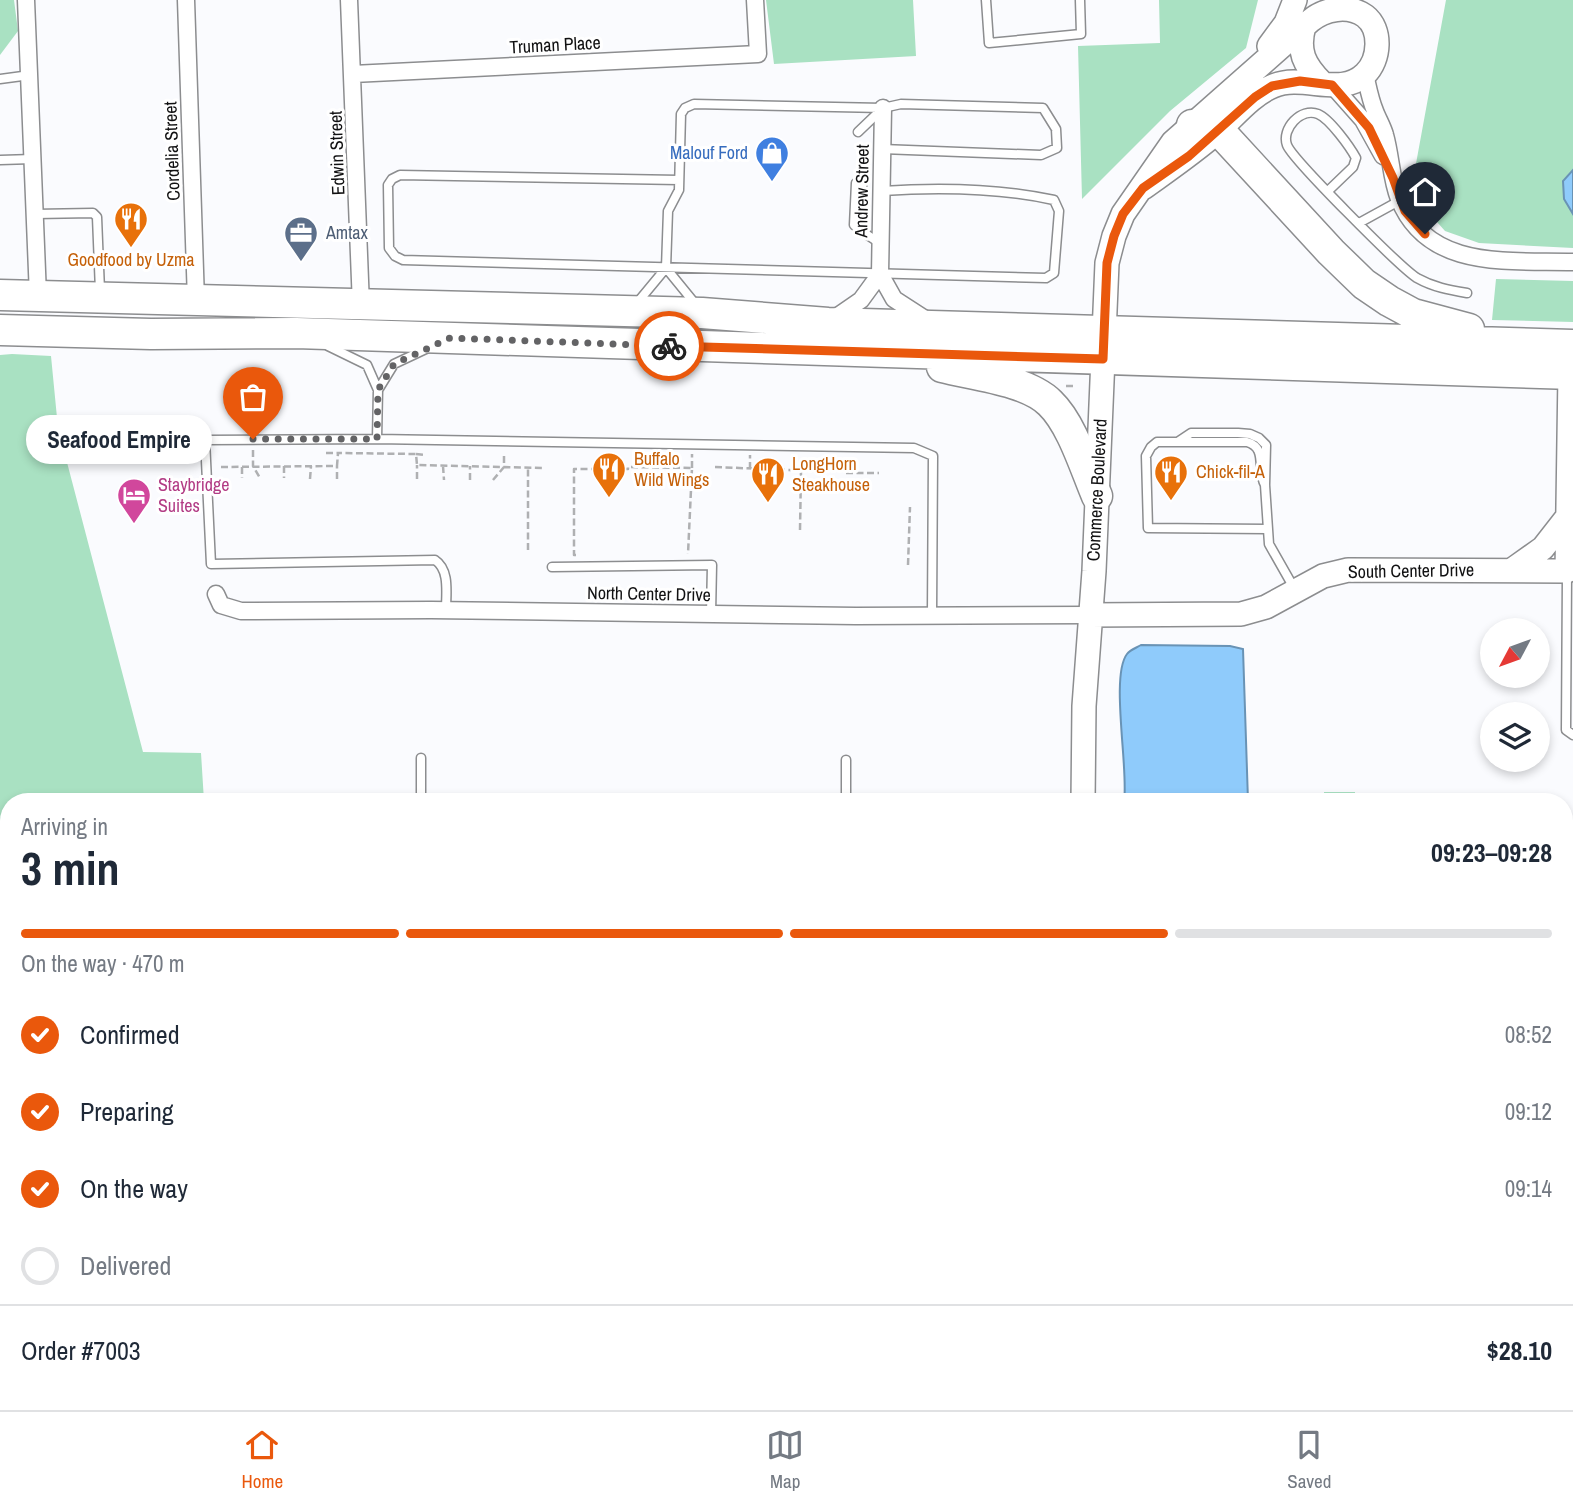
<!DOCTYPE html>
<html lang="en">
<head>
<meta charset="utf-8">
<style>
  :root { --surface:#fff; --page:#f2f2f3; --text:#1f2937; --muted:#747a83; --line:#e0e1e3; --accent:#ea580c }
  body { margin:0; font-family:"Archivo Narrow",sans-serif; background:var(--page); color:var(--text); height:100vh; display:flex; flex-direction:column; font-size:26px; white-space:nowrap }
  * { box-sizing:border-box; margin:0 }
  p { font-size:23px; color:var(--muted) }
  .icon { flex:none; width:38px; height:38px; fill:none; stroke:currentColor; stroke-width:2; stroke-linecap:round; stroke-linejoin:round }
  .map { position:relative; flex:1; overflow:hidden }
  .panel { position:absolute; left:0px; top:793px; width:1573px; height:618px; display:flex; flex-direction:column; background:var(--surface); border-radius:28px 28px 0 0; box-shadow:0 4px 10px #0003 }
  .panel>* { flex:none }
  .needle { width:46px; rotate:229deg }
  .tools { position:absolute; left:1480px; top:618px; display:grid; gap:14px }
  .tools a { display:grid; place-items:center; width:70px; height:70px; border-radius:50%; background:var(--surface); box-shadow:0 4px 10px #0003; font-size:35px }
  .pin { position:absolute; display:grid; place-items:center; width:60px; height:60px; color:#fff; margin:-72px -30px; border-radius:50% 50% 50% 0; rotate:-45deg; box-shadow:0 0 7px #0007 }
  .pin .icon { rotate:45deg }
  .courier { position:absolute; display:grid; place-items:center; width:70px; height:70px; margin:-35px; border:5px solid #ea580c; border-radius:50%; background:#fff; color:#222; box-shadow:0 2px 9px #0007 }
  .bubble { position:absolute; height:49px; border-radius:24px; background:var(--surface); box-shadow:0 4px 10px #0003; font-size:23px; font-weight:700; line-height:49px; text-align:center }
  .summary em { font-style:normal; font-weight:700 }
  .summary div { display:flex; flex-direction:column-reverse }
  .summary { display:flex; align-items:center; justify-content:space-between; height:119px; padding:0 21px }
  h1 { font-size:46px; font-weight:700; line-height:52px }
  .bar { display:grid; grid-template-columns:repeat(4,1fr); gap:10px 7px; align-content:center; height:84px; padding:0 21px }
  .bar i { height:9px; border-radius:5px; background:var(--line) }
  .bar .on { background:var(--accent) }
  .bar p { grid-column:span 4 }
  .line { display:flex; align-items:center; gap:18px; padding:0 21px; border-top:2px solid var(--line) }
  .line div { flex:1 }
  ol { padding:0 21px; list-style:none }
  li { display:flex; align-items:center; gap:21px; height:77px }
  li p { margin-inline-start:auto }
  li .icon { padding:7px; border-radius:50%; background:var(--accent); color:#fff; stroke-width:4 }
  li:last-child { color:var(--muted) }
  li i { width:38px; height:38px; border:4px solid var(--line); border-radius:50% }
  .dock { display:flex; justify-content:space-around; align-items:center; height:98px; border-top:2px solid var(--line); background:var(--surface); font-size:19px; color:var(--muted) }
  .dock a { display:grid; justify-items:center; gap:4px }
  .dock .on { color:var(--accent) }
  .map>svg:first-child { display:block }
  .green { fill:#a9e1c2 }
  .water { fill:#8fcbfb; stroke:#6993b5; stroke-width:2 }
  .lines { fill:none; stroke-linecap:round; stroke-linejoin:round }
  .lane-casing { stroke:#8c8d8f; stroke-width:11 }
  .street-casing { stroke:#8c8d8f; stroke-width:19 }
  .secondary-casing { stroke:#8c8d8f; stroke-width:26 }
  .highway-casing { stroke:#8c8d8f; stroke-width:33 }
  .path { stroke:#afb0b2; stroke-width:2.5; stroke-dasharray:7 3.5; stroke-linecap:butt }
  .lane { stroke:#fff; stroke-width:8 }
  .street { stroke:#fff; stroke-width:16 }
  .secondary { stroke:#fff; stroke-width:23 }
  .highway { stroke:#fff; stroke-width:30 }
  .done { stroke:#636365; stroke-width:7; stroke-dasharray:0 12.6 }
  .route { stroke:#ea580c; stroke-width:9 }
  .labels { text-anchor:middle; stroke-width:6; stroke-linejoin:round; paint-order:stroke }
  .street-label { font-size:18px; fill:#111112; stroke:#fff }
  .shop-label { font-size:18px; fill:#366cbe; stroke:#fff; text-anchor:end }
  .service-label { font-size:18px; fill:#4e5e75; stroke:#fff; text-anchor:start }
  .food-label { font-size:18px; fill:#c56008; stroke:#fff; text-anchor:start }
  .hotel-label { font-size:18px; fill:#b23c85; stroke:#fff; text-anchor:start }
</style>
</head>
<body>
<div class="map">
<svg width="1573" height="1410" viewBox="0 0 1573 1410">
  <rect width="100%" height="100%" fill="#fafbfe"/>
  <path class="green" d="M0,0H14L18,31L0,55Z
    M766,0H913L916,56L774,64Z
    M1159,0H1258L1246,48L1170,111L1082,199L1078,46L1160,43Z
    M1446,0H1573V248L1479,243L1445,231L1414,196L1415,169Z
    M1496,279L1573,281V322L1492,320Z
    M12,354L51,356L58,428L143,752L201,753L204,801L9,802V1253L0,1238V355Z
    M1324,792H1355V801H1324Z
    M50,1402H176L177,1410H50Z
    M1262,1402H1299V1410H1262Z"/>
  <path class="water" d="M1573,170V214L1564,199L1563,181Z
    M1141,645L1230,646L1243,649L1248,801H1124C1129,771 1110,676 1127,654C1130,650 1136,648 1141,645Z"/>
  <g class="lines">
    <g class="lane-casing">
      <path id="lane" d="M986,0L989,43L1081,34L1080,0
        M0,79L30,75
        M858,132L881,110
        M0,160L33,159
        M679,180L400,175L392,179L388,185L389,248L395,256L403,260L1046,278L1054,273L1059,211L1054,200C998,188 940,187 882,191
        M856,183L854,225L863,232
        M862,183L863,232L881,244
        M1328,191L1353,167L1356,158C1350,147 1330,119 1318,114C1301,107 1281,129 1287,145C1292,159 1401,268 1417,278C1433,287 1449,290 1467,293
        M35,214L93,213L97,217L100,291
        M1359,223L1399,201
        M666,268L697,306
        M637,303L666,268L668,211L679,190L681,114L685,108L694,104L883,108L901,104L1043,108L1056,129L1057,148L1041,155L882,149
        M328,346L367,365L378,390
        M377,439L378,390L394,364L428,348
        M1179,441L1191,433H1238L1250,434L1259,438L1266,445L1265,485L1269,544L1294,588
        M1265,485C1256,469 1268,448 1247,442H1157L1151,447L1146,456L1148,528L1267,529
        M552,567L712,565L711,614
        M1567,574L1566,730L1573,735
        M446,610C446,593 450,570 435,560L211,564L205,440L377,439L914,448L933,456L932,614
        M421,758V802
        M846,760V802
        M0,892L9,899
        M0,1152L9,1144"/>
    </g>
    <g class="street-casing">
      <path id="street" d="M26,0L38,296
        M186,0L196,301
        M349,0L361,306
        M353,74L758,54L755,0
        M1365,74C1368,87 1370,99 1375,111C1378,119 1383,127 1385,135C1391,156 1391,179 1399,199C1428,271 1509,260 1573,262
        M1332,85L1363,120L1383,156
        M883,108L880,274L894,299L928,321
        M832,320L861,300L880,274
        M216,594L221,605L241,611L431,610L856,616L1090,615
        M1564,882H1573
        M1564,990H1573
        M0,1185L9,1192
        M1564,1185H1573
        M0,1293L9,1280
        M1564,1312L1565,1284L1573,1255
        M374,1402L375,1410
        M924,1402V1410
        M524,1410L525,1402
        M717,1410L718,1402
        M1180,1410V1402
        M1371,1410V1402
        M1562,1410V1402"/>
    </g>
    <g class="secondary-casing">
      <path id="secondary" d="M1304,26C1297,51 1304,65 1322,83
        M1269,46L1286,23L1295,0
        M1512,570L1543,548L1568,516
        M1090,615L1241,614L1266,607L1323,576L1348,570L1567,571L1570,373
        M1083,802L1084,706L1094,571L1107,263L1114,236L1123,214L1173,142L1310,21C1324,9 1348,4 1365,16C1382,29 1380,60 1365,74C1341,98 1303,73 1273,86C1251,95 1234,117 1216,133C1193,153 1168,170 1143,188"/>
    </g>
    <g class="highway-casing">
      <path id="highway" d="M1192,125L1218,131L1225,137L1331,252L1364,284L1389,301L1413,314L1469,329
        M0,295L702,313L828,323L1573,345
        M0,330L151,334L296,333L1573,374
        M942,367C973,375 1027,380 1050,403C1072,424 1085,468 1097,496"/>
    </g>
    <path class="path" d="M1066,386H1076
      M253,450V466L260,478
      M326,453H338
      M416,454L426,455
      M606,454V471
      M284,466V478
      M443,466L444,480
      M221,467L337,466L338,453L416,454L417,465L542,468
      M242,467V478
      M715,467L814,471
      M692,468V454
      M750,469V455
      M846,473H879
      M310,479L311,466
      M337,479V466
      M417,479V465
      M470,480V466
      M493,480L504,467V453
      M800,530L801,471
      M528,550V468
      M576,555H574V469H628V467L692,468L688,554
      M908,565L910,507"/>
    <use href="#lane" class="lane"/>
    <use href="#street" class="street"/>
    <use href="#secondary" class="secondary"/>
    <use href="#highway" class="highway"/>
  </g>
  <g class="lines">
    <path class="done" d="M253,439H377L378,390L394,364L450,338L669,346"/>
    <path class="route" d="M669,346L1103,359L1107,263L1114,236L1123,214L1143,188L1189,156L1255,97L1272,86L1300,81L1332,85L1369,128L1393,178L1405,211L1425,234"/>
  </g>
  <defs>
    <g id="shop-pin" transform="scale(1.75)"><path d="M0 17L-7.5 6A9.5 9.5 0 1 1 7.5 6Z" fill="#3f7fe0" stroke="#fff"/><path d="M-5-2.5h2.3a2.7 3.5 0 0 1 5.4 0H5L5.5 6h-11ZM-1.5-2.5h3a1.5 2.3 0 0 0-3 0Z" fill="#fff"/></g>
    <g id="restaurant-pin" transform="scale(1.75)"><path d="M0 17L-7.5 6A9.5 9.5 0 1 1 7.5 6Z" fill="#e8710a" stroke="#fff"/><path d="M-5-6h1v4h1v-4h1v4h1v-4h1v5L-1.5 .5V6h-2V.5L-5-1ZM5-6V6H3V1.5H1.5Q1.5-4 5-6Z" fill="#fff"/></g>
    <g id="office-pin" transform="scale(1.75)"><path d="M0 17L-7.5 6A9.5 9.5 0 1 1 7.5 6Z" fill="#5c6f8a" stroke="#fff"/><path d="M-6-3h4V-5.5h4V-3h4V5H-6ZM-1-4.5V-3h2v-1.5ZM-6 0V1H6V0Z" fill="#fff"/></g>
    <g id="hotel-pin" transform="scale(1.75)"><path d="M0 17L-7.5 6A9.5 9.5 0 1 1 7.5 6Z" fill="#d1479c" stroke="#fff"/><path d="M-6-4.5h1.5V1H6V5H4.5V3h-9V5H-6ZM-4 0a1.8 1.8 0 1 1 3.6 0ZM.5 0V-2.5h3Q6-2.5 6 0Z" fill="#fff"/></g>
  </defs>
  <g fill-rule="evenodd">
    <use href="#shop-pin" x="772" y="153"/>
    <use href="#restaurant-pin" x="131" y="219"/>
    <use href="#office-pin" x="301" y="233"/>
    <use href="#restaurant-pin" x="609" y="469"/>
    <use href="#restaurant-pin" x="1171" y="472"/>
    <use href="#restaurant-pin" x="768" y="474"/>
    <use href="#hotel-pin" x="134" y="495"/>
  </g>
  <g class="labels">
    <g class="street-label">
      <text transform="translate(555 45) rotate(-3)" y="6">Truman Place</text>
      <text transform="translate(172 151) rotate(-92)" y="6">Cordelia Street</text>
      <text transform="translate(337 153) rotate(-92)" y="6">Edwin Street</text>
      <text transform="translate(862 191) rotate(-89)" y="6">Andrew Street</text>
      <text transform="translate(1097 490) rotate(-87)" y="6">Commerce Boulevard</text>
      <text transform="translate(1411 571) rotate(-1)" y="6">South Center Drive</text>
      <text transform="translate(649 594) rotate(1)" y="6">North Center Drive</text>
    </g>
    <g class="shop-label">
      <text x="748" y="159">Malouf Ford</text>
    </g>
    <g class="service-label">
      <text x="326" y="239">Amtax</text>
    </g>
    <g class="food-label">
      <text x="131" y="266" text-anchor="middle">Goodfood by Uzma</text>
      <text x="634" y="465">Buffalo<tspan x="634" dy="21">Wild Wings</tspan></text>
      <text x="792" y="470">LongHorn<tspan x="792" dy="21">Steakhouse</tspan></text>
      <text x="1196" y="478">Chick-fil-A</text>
    </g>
    <g class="hotel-label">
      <text x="158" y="491">Staybridge<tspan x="158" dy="21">Suites</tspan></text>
    </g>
  </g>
</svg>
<div class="tools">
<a><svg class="needle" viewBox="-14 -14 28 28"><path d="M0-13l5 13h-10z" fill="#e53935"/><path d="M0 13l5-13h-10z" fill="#747a83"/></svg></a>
<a><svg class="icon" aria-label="layers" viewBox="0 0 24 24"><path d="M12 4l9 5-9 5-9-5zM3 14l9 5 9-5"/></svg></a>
</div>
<div class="pin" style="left:253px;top:439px;background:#ea580c"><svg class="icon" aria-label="bag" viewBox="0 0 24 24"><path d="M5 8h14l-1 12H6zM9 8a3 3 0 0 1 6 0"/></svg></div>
<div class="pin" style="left:1425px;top:234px;background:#1f2937"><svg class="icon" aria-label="home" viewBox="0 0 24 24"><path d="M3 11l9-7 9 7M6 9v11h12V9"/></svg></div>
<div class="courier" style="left:669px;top:346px"><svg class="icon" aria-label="bike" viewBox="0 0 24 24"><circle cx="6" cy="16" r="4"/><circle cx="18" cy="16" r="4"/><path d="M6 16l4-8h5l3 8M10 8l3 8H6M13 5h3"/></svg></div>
<div class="bubble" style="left:26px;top:415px;width:186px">Seafood Empire</div>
<section class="panel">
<div class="summary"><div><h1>3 min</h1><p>Arriving in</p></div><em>09:23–09:28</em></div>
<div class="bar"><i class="on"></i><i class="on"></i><i class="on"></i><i></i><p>On the way · 470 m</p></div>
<ol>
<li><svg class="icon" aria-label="check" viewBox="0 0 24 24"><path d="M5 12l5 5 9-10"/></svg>Confirmed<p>08:52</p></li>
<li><svg class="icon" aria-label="check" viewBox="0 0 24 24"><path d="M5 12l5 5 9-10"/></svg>Preparing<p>09:12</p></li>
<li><svg class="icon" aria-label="check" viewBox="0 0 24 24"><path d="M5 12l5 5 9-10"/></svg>On the way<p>09:14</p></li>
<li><i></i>Delivered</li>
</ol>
<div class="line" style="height:91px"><div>Order #7003</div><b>$28.10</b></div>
</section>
</div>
<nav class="dock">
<a class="on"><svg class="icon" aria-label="home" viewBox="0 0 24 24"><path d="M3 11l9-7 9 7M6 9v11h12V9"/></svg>Home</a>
<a><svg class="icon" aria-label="map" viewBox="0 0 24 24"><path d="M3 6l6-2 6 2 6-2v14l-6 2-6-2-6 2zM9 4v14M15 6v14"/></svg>Map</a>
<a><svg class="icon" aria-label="saved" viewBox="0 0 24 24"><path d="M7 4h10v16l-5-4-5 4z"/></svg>Saved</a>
</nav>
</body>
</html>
